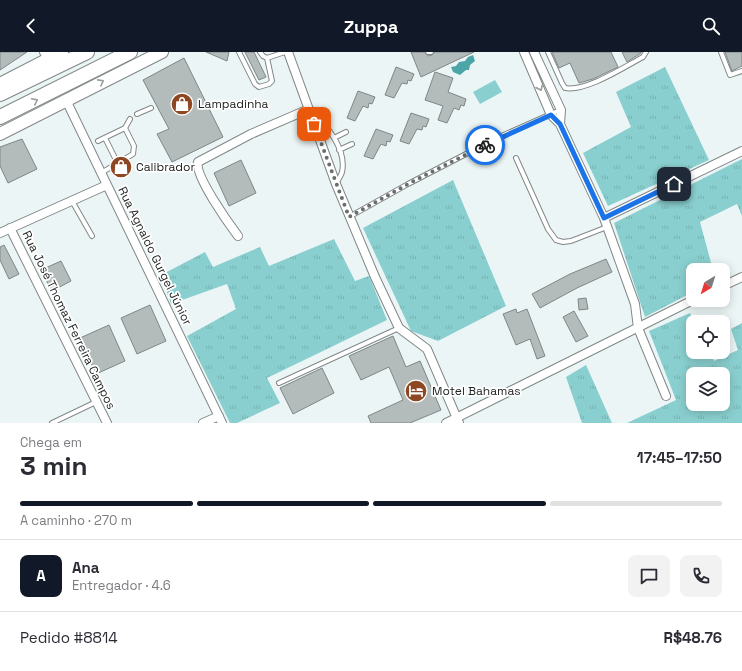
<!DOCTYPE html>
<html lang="pt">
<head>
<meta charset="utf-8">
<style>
  :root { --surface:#fff; --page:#f2f2f3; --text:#2b2b33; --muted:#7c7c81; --line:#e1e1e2; --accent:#111827 }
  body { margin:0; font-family:"Space Grotesk",sans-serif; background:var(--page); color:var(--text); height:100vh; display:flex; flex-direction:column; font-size:15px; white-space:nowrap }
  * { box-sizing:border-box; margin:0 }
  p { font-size:13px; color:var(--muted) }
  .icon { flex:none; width:22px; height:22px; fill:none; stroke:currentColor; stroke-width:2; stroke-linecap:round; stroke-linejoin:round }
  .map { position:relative; height:371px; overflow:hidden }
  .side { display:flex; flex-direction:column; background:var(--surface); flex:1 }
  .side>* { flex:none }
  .needle { width:26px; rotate:218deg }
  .buttons { position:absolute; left:686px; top:211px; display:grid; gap:8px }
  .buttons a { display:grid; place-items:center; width:44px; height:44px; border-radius:8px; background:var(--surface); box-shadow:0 2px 10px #0003; font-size:20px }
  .pin { position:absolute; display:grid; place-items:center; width:34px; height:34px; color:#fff; margin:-17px; border-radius:8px; box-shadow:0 2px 6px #0006 }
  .courier { position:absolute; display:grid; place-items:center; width:40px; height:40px; margin:-20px; border:3px solid #1a73e8; border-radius:50%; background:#fff; color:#222; box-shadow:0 1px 5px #0007 }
  .headline em { font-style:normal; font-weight:700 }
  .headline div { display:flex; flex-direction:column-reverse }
  .headline { display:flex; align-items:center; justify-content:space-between; height:68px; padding:0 20px }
  h1 { font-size:26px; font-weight:700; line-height:30px }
  .bar { display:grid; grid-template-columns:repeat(4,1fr); gap:6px 4px; align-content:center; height:48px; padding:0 20px }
  .bar i { height:5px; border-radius:3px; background:var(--line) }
  .bar .active { background:var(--accent) }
  .bar p { grid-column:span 4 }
  .line { display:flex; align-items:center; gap:10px; padding:0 20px; border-top:1px solid var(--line) }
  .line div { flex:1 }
  .round { display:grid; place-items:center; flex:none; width:42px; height:42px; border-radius:8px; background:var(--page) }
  header { display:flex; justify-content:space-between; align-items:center; height:52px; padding:0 20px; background:var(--accent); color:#fff; font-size:18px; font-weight:700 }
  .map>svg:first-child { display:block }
  .grass { fill:url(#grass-tufts); fill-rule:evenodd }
  .park { fill:#8acfcf }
  .water { fill:#4ca5a6 }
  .building { fill:#b3bcbb; stroke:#7f8786 }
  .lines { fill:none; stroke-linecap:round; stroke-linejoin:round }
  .lane-casing { stroke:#808887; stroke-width:6 }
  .street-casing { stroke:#808887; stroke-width:10 }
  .primary-casing { stroke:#808887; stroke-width:14 }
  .highway-casing { stroke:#808887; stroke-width:16 }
  .lane { stroke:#fff; stroke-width:4 }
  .street { stroke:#fff; stroke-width:8 }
  .primary { stroke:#fff; stroke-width:12 }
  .highway { stroke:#fff; stroke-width:14 }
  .oneway { stroke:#9b9d9c }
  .done { stroke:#686e6d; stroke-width:4; stroke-dasharray:0 7.2 }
  .route { stroke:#1a73e8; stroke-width:5 }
  .labels { text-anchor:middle; stroke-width:3.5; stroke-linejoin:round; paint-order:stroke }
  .poi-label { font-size:12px; fill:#212524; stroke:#fff; text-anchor:start }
  .street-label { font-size:12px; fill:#212524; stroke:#fff }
</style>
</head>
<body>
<header><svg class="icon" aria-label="back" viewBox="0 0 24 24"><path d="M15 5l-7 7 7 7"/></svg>Zuppa<svg class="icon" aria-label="search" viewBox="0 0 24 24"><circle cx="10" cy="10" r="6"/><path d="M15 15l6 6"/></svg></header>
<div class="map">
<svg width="742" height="371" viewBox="0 0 742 371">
  <defs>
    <pattern id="grass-tufts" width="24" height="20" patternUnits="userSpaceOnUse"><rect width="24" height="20" fill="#8acfcf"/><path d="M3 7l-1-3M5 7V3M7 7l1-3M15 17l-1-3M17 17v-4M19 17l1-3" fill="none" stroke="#77b2b2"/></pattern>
  </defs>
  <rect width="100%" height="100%" fill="#ecf5f5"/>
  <path class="grass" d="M665,15L709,108L608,154L583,101L631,75L616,40Z
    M742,107V164L737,152L700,170L713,218H693V240L645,265L614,171Z
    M453,128L506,254L438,289L411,279L363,176Z
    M334,187L355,229L369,224L387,268L267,326L280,351L237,371H230L187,284L236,257L227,232L171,252L161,223L205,200L213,215L260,195L269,214Z
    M690,261L694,270H693V300H709L714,309L738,298L731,277L742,271V371H627L676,348L649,279ZM693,322H723V352H693Z
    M586,313L612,371H582L566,325Z"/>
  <path class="park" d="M495,28L502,40L480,52L473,40Z"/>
  <path class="water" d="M473,3L475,9L470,13L469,18H466L460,23L453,20L451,15L456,14L459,10L465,9L468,5Z"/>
  <path class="building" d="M0,0H27L0,18Z
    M206,0H229L227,9Z
    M245,0H254L266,25L259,28Z
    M411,0H425L428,4L432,3L434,0H474L421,25Z
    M552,0H611L618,15L593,27L579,31L570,11L559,16Z
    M622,0H641V1L627,10Z
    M725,0H742V14L732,19Z
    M184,6L223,85L172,110L157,82L169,77L143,28Z
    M396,15L414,22L411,29L408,28L407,32L402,31L394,46L385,43Z
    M435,20L453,26L448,40L466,47L464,54L461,53L459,58L454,56L447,71L438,68L443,54L425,48Z
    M358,39L375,45L372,52L369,51L368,56L363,54L355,69L347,66Z
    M411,61L429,67L426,75L423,74L422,78L417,77L409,92L400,89Z
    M376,77L393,83L390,90L387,89L386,94L381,92L373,107L364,104Z
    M22,87L37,117L8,131L0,114V95Z
    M241,108L256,141L229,154L214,121Z
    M4,193L19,222L9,227L0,208V195Z
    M606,207L612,220L577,236L540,256L532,242L570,222Z
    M61,209L71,229L52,239L41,218Z
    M586,246L588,257L579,258L578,247Z
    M150,253L166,289L137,302L121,266Z
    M516,257L517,261L527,257L545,304L537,307L530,287L516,293L503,262Z
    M574,259L588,284L576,290L563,265Z
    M109,273L125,309L96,322L80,286Z
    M393,284L406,315L420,309L441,358L410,371H371L368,364L403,348L389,315L361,328L349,304Z
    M322,316L334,341L293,362L280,336Z"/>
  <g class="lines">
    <g class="lane-casing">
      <path id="lane" d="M239,0L255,32L259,35L269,32L272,29L267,6
        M260,0L263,4L267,6L285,0
        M428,0H431
        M548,0L562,31L565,36C586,40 624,15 643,5L646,0
        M721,0L730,23L742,19
        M312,60C327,73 347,98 342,120C341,124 338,128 336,131
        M137,62L151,56
        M105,86L118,112
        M334,86L346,80
        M98,89L125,76
        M339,98L352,92
        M516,106L548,177L556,188L563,190L571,189L607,175
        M101,121L133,102L134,94L125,76L130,67
        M72,149L92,184
        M349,165L408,132L497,86L560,58
        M279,331L399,276
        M52,371L96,350"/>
    </g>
    <g class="street-casing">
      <path id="street" d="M44,0L48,7
        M288,0L336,132L375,225L399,276L427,297L459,371
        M524,0L551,63L560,72L604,166L635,252L638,276L666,344
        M534,0L561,58L560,72
        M66,48L222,371
        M604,166L742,99
        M10,176L107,371
        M0,181L107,133
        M238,184C229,172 194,123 198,110L251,82L309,57
        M723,234L742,225
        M203,371L219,364
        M446,371L693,248"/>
    </g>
    <g class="primary-casing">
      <path id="primary" d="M0,32L62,0
        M0,82L162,0"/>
    </g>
    <g class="highway-casing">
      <path id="highway" d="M0,42L87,0
        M0,65L130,0"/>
    </g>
    <use href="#lane" class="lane"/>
    <use href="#street" class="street"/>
    <use href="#primary" class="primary"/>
    <use href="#highway" class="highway"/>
  </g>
  <defs><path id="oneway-chevron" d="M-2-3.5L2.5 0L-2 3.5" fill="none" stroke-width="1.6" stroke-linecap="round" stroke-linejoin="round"/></defs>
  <g class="oneway">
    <use href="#oneway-chevron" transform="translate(101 30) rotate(-28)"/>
    <use href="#oneway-chevron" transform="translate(540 36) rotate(67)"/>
    <use href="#oneway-chevron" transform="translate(35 49) rotate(-27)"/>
  </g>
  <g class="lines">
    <path class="done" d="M314,72L349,165L408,132L485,93"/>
    <path class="route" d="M485,93L551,63L560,72L604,166L674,132"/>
  </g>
  <defs>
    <g id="shop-disc" transform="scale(1.15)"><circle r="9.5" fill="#8e4723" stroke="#fff"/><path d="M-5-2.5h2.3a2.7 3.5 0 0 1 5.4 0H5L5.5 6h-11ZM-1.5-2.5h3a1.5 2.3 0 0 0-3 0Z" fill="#fff"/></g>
    <g id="hotel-disc" transform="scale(1.15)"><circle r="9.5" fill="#8e4723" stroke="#fff"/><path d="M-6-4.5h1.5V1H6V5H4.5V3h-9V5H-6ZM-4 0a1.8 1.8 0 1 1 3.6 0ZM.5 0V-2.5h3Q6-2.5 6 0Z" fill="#fff"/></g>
  </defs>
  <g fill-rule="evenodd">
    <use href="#shop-disc" x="182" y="52"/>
    <use href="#shop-disc" x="121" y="115"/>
    <use href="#hotel-disc" x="416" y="339"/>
  </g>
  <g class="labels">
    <g class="poi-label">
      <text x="198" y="56">Lampadinha</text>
      <text x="136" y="119">Calibrador</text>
      <text x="432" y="343">Motel Bahamas</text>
    </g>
    <g class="street-label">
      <text transform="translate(155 204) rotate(64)" y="4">Rua Agnaldo Gurgel Júnior</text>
      <text transform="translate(69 268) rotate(64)" y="4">Rua José Thomaz Ferreira Campos</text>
    </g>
  </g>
</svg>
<div class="buttons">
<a><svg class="needle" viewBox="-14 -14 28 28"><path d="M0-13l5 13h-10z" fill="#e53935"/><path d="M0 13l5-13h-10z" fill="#7c7c81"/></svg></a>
<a><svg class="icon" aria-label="locate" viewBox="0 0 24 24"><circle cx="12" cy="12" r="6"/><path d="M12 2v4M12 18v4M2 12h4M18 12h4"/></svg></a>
<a><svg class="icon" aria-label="layers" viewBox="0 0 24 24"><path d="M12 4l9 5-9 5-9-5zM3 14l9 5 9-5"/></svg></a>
</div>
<div class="pin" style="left:314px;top:72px;background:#ea580c"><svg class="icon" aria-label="bag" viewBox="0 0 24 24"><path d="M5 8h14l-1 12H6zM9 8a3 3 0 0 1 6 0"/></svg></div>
<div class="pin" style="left:674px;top:132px;background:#1f2937"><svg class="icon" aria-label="home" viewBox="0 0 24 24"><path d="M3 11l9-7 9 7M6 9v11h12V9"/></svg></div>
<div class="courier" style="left:485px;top:93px"><svg class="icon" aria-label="bike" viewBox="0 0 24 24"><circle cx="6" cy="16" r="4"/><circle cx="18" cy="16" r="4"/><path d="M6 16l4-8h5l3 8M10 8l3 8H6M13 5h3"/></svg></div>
</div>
<section class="side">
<div class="headline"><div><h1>3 min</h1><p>Chega em</p></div><em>17:45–17:50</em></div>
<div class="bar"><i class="active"></i><i class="active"></i><i class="active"></i><i></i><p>A caminho · 270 m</p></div>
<div class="line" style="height:72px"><b class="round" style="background:var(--accent);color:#fff">A</b><div><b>Ana</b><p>Entregador · 4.6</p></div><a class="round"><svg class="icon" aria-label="chat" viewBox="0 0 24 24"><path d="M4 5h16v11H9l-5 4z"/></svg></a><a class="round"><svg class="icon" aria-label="phone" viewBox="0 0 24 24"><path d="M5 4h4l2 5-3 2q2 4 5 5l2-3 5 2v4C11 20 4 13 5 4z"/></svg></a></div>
<div class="line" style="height:52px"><div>Pedido #8814</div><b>R$48.76</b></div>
</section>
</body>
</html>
